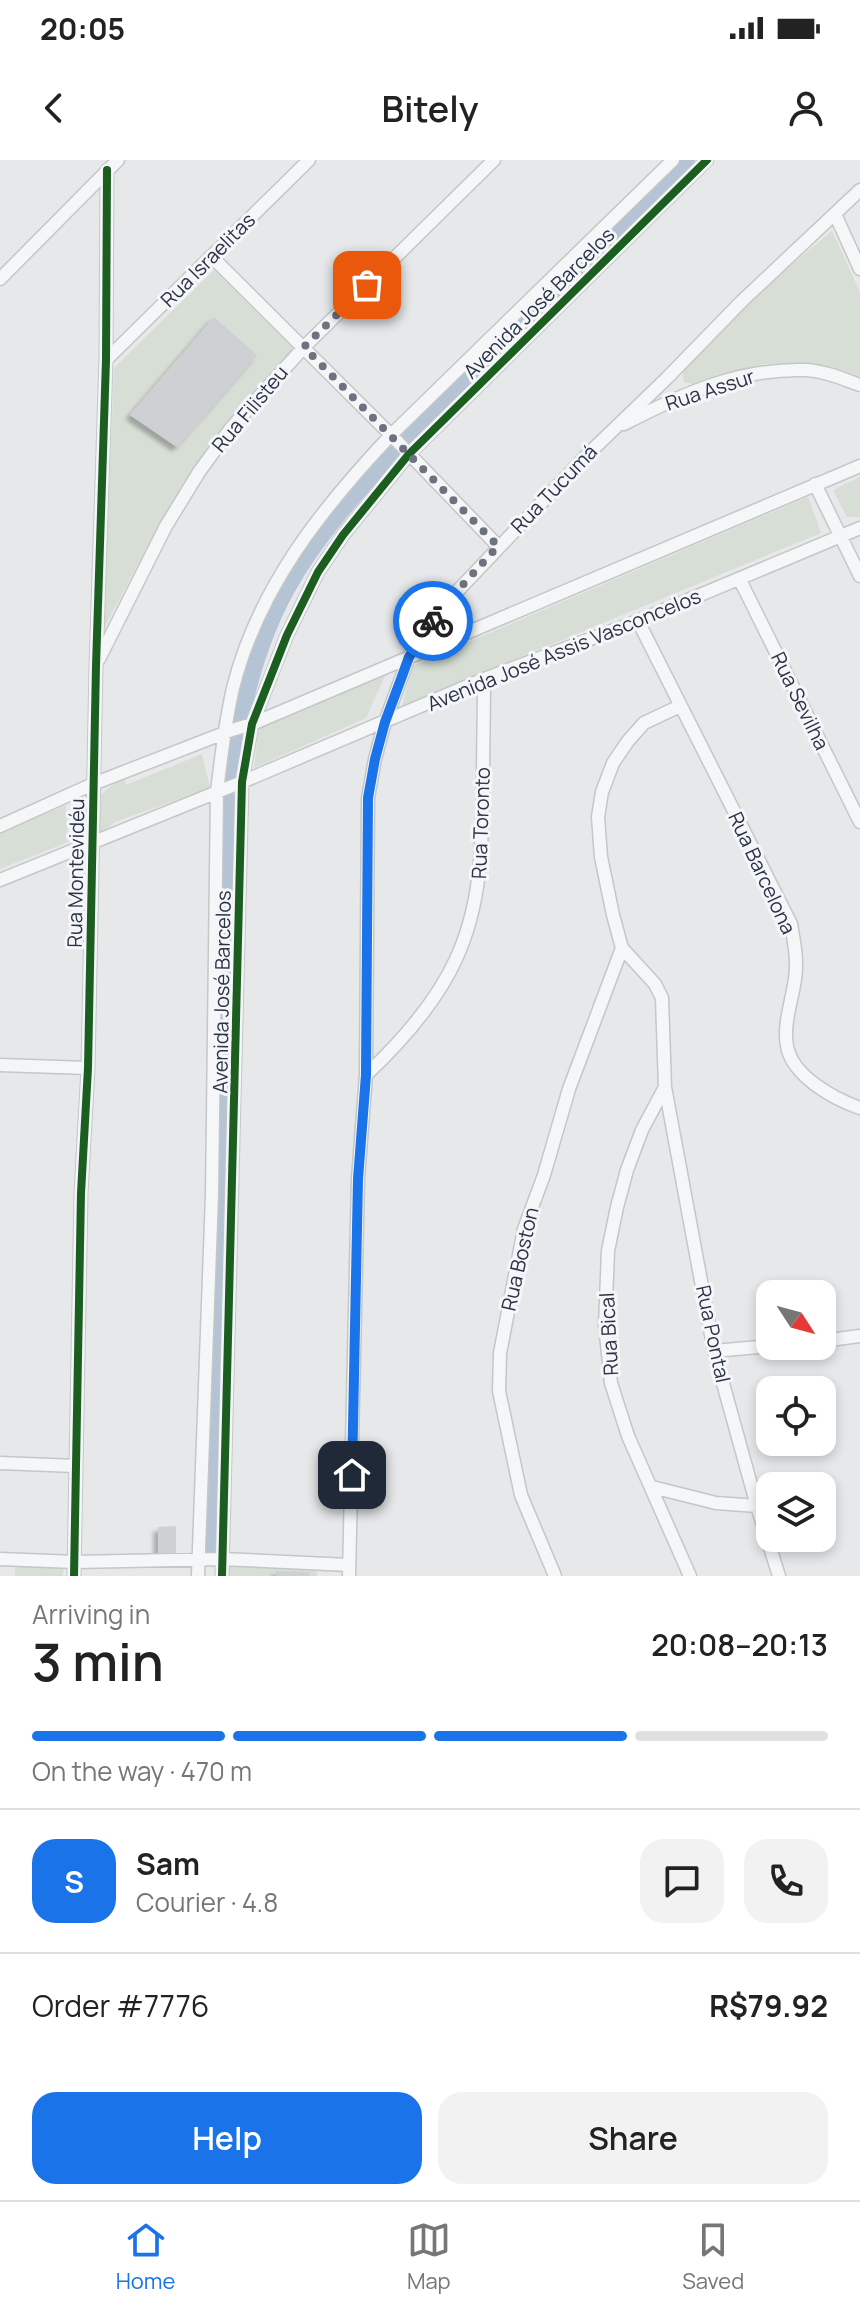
<!DOCTYPE html>
<html lang="en">
<head>
<meta charset="utf-8">
<style>
  :root { --surface:#fff; --page:#f2f2f2; --text:#222; --muted:#767676; --line:#e0e0e0; --accent:#1a73e8 }
  body { margin:0; font-family:Manrope,sans-serif; background:var(--page); color:var(--text); height:100vh; display:flex; flex-direction:column; font-size:30px; white-space:nowrap }
  * { box-sizing:border-box; margin:0 }
  p { font-size:26px; color:var(--muted) }
  .icon { flex:none; width:44px; height:44px; fill:none; stroke:currentColor; stroke-width:2; stroke-linecap:round; stroke-linejoin:round }
  .map { position:relative; height:1416px; overflow:hidden }
  .drawer { display:flex; flex-direction:column; background:var(--surface); flex:1 }
  .drawer>* { flex:none }
  .needle { width:52px; rotate:126deg }
  .controls { position:absolute; left:756px; top:1120px; display:grid; gap:16px }
  .controls a { display:grid; place-items:center; width:80px; height:80px; border-radius:16px; background:var(--surface); box-shadow:0 4px 12px #0003; font-size:40px }
  .pin { position:absolute; display:grid; place-items:center; width:68px; height:68px; color:#fff; margin:-34px; border-radius:16px; box-shadow:0 4px 12px #0006 }
  .courier { position:absolute; display:grid; place-items:center; width:80px; height:80px; margin:-40px; border:6px solid #1a73e8; border-radius:50%; background:#fff; color:#222; box-shadow:0 2px 10px #0007 }
  .headline em { font-style:normal; font-weight:600 }
  .headline div { display:flex; flex-direction:column-reverse }
  .headline { display:flex; align-items:center; justify-content:space-between; height:136px; padding:0 32px }
  h1 { font-size:52px; font-weight:600; line-height:60px }
  .bar { display:grid; grid-template-columns:repeat(4,1fr); gap:12px 8px; align-content:center; height:96px; padding:0 32px }
  .bar i { height:10px; border-radius:6px; background:var(--line) }
  .bar .selected { background:var(--accent) }
  .bar p { grid-column:span 4 }
  .line { display:flex; align-items:center; gap:20px; padding:0 32px; border-top:2px solid var(--line) }
  .line div { flex:1 }
  .round { display:grid; place-items:center; flex:none; width:84px; height:84px; border-radius:24px; background:var(--page) }
  .button { display:flex; gap:16px; margin-top:auto; padding:16px 32px }
  .button a { flex:1; height:92px; border-radius:24px; background:var(--accent); color:#fff; font-size:32px; font-weight:600; line-height:92px; text-align:center }
  .button a+a { background:var(--page); color:var(--text) }
  .status { display:flex; justify-content:space-between; align-items:center; height:56px; padding:0 40px; background:var(--surface); direction:ltr }
  .status svg { height:22px; fill:currentColor }
  header { display:flex; justify-content:space-between; align-items:center; height:104px; padding:0 32px; background:var(--surface); font-size:36px; font-weight:600 }
  .tabs { display:flex; justify-content:space-around; align-items:center; height:112px; border-top:2px solid var(--line); background:var(--surface); font-size:22px; color:var(--muted) }
  .tabs a { display:grid; justify-items:center; gap:4px }
  .tabs .selected { color:var(--accent) }
  .map>svg:first-child { display:block }
  .green { fill:#d6ded6 }
  .lines { fill:none; stroke-linecap:round; stroke-linejoin:round }
  .river { stroke:#b4c4d5; stroke-width:22 }
  .building { fill:#ced0d3; filter:url(#shadow) }
  .minor-casing { stroke:#c4c6c8; stroke-width:15 }
  .minor { stroke:#f5f6f7; stroke-width:12 }
  .cycleway-casing { stroke:#f4f6f9; stroke-width:13 }
  .cycleway { stroke:#1b5e20; stroke-width:8 }
  .done { stroke:#6c737f; stroke-width:8; stroke-dasharray:0 14.4 }
  .route { stroke:#1a73e8; stroke-width:10 }
  .labels { text-anchor:middle; stroke-width:6; stroke-linejoin:round; paint-order:stroke }
  .street-label { font-size:20px; fill:#2b3445; stroke:#f4f6f9 }
</style>
</head>
<body>
<div class="status"><b>20:05</b><svg viewBox="0 0 49 12"><path d="M0 12V9h3v3zM5 12V6h3v6zM10 12V3h3v9zM15 12V0h3v12zM26 1h20v11H26zM47 4h2v5h-2z"/></svg></div>
<header><svg class="icon" aria-label="back" viewBox="0 0 24 24"><path d="M15 5l-7 7 7 7"/></svg>Bitely<svg class="icon" aria-label="person" viewBox="0 0 24 24"><circle cx="12" cy="8" r="4"/><path d="M4 21q1-7 8-7t8 7"/></svg></header>
<div class="map">
<svg width="860" height="1416" viewBox="0 0 860 1416">
  <defs>
    <filter id="shadow"><feDropShadow dx="-4.5" dy="4.5" stdDeviation="2" flood-color="#0004"/></filter>
  </defs>
  <rect width="100%" height="100%" fill="#e6e8ea"/>
  <path class="green" d="M832,71L860,132V216L808,203L763,204L697,225L684,222L682,208L746,143Z
    M214,110L294,189L220,271L162,359L104,468L114,208Z
    M860,317V357H847L833,330Z
    M808,337L821,373L402,546L412,506Z
    M385,516L366,558L254,608L259,565Z
    M202,594L210,628L115,662L99,675L101,635L124,615L126,625Z
    M66,645L68,682L0,709V672Z
    M15,1402L64,1405L63,1416H15Z
    M227,1405L317,1407V1416H227Z"/>
  <g class="lines">
    <path class="river" d="M218,1027L228,613C239,546 255,476 290,418C333,345 405,277 465,217C538,145 612,73 684,0
      M209,1386L218,1044"/>
  </g>
  <path class="building" d="M214,157L257,195L177,287L130,255Z
    M176,1366V1393H158V1367Z
    M276,1411L310,1412V1416H276Z"/>
  <g class="lines">
    <g class="minor-casing">
      <path id="minor" d="M835,54L860,109
        M211,96L391,275L498,386
        M0,119L118,0
        M106,200L309,0
        M624,264C682,234 739,208 806,210C825,211 843,219 860,225
        M815,324L860,416
        M740,420L860,662
        M638,461L791,764C794,782 798,800 795,819C792,841 783,864 787,886C792,916 834,939 860,948
        M99,499L166,366L199,312L231,268L304,187L494,0
        M680,546L644,563L628,581L613,603L602,632L598,657L601,697L613,755L622,788L655,824L662,838L665,927L714,1191L757,1346L779,1416
        M0,666L93,624L232,570L252,564L860,306
        M0,720L242,622L484,519L638,461L860,368
        M0,905L88,908
        M366,915C401,882 436,843 456,799C482,743 482,684 483,624C483,589 484,554 484,519
        M665,927L642,970L627,1010L617,1047L608,1091L605,1165L611,1223L628,1276L690,1416
        M822,1181L860,1176
        M714,1191L770,1186
        M0,1303L75,1306
        M652,1327L716,1343L757,1346
        M0,1399L75,1402L222,1399L349,1405
        M74,1416L81,1033L88,908L96,506L106,200L107,10
        M198,1416L212,1035L217,632C221,597 225,563 233,528C258,428 322,348 391,275L673,0
        M222,1416L242,622L252,564L287,475L318,412L343,375L409,294L707,0
        M349,1416L358,1019L366,915L368,638L375,599L385,562L409,497L449,440L586,296L667,218L742,141L860,30
        M555,1416L521,1335L499,1231L500,1193L524,1069L544,1015L569,929L622,788"/>
    </g>
    <use href="#minor" class="minor"/>
    <g class="cycleway-casing">
      <path id="cycleway" d="M74,1416L81,1033L88,908L96,506L106,200L107,10
        M222,1416L242,622L252,564L287,475L318,412L343,375L409,294L707,0"/>
    </g>
    <use href="#cycleway" class="cycleway"/>
  </g>
  <g class="lines">
    <path class="done" d="M367,125L304,187L498,386L449,440L433,461"/>
    <path class="route" d="M352,1315L358,1019L366,915L368,638L375,599L385,562L401,519L409,497L433,461"/>
  </g>
  <g class="labels">
    <g class="street-label">
      <text transform="translate(208 100) rotate(-45)" y="7">Rua Israelitas</text>
      <text transform="translate(539 143) rotate(-45)" y="7">Avenida José Barcelos</text>
      <text transform="translate(710 230) rotate(-18)" y="7">Rua Assur</text>
      <text transform="translate(250 249) rotate(-50)" y="7">Rua Filisteu</text>
      <text transform="translate(554 329) rotate(-46)" y="7">Rua Tucumá</text>
      <text transform="translate(564 490) rotate(-22)" y="7">Avenida José Assis Vasconcelos</text>
      <text transform="translate(800 541) rotate(64)" y="7">Rua Sevilha</text>
      <text transform="translate(481 663) rotate(-88)" y="7">Rua Toronto</text>
      <text transform="translate(76 713) rotate(-89)" y="7">Rua Montevidéu</text>
      <text transform="translate(762 713) rotate(65)" y="7">Rua Barcelona</text>
      <text transform="translate(222 832) rotate(-89)" y="7">Avenida José Barcelos</text>
      <text transform="translate(520 1099) rotate(-77)" y="7">Rua Boston</text>
      <text transform="translate(609 1174) rotate(-93)" y="7">Rua Bical</text>
      <text transform="translate(713 1174) rotate(78)" y="7">Rua Pontal</text>
    </g>
  </g>
</svg>
<div class="controls">
<a><svg class="needle" viewBox="-14 -14 28 28"><path d="M0-13l5 13h-10z" fill="#e53935"/><path d="M0 13l5-13h-10z" fill="#767676"/></svg></a>
<a><svg class="icon" aria-label="locate" viewBox="0 0 24 24"><circle cx="12" cy="12" r="6"/><path d="M12 2v4M12 18v4M2 12h4M18 12h4"/></svg></a>
<a><svg class="icon" aria-label="layers" viewBox="0 0 24 24"><path d="M12 4l9 5-9 5-9-5zM3 14l9 5 9-5"/></svg></a>
</div>
<div class="pin" style="left:367px;top:125px;background:#ea580c"><svg class="icon" aria-label="bag" viewBox="0 0 24 24"><path d="M5 8h14l-1 12H6zM9 8a3 3 0 0 1 6 0"/></svg></div>
<div class="pin" style="left:352px;top:1315px;background:#1f2937"><svg class="icon" aria-label="home" viewBox="0 0 24 24"><path d="M3 11l9-7 9 7M6 9v11h12V9"/></svg></div>
<div class="courier" style="left:433px;top:461px"><svg class="icon" aria-label="bike" viewBox="0 0 24 24"><circle cx="6" cy="16" r="4"/><circle cx="18" cy="16" r="4"/><path d="M6 16l4-8h5l3 8M10 8l3 8H6M13 5h3"/></svg></div>
</div>
<section class="drawer">
<div class="headline"><div><h1>3 min</h1><p>Arriving in</p></div><em>20:08–20:13</em></div>
<div class="bar"><i class="selected"></i><i class="selected"></i><i class="selected"></i><i></i><p>On the way · 470 m</p></div>
<div class="line" style="height:144px"><b class="round" style="background:var(--accent);color:#fff">S</b><div><b>Sam</b><p>Courier · 4.8</p></div><a class="round"><svg class="icon" aria-label="chat" viewBox="0 0 24 24"><path d="M4 5h16v11H9l-5 4z"/></svg></a><a class="round"><svg class="icon" aria-label="phone" viewBox="0 0 24 24"><path d="M5 4h4l2 5-3 2q2 4 5 5l2-3 5 2v4C11 20 4 13 5 4z"/></svg></a></div>
<div class="line" style="height:104px"><div>Order #7776</div><b>R$79.92</b></div>
<div class="button"><a>Help</a><a>Share</a></div>
</section>
<nav class="tabs">
<a class="selected"><svg class="icon" aria-label="home" viewBox="0 0 24 24"><path d="M3 11l9-7 9 7M6 9v11h12V9"/></svg>Home</a>
<a><svg class="icon" aria-label="map" viewBox="0 0 24 24"><path d="M3 6l6-2 6 2 6-2v14l-6 2-6-2-6 2zM9 4v14M15 6v14"/></svg>Map</a>
<a><svg class="icon" aria-label="saved" viewBox="0 0 24 24"><path d="M7 4h10v16l-5-4-5 4z"/></svg>Saved</a>
</nav>
</body>
</html>
